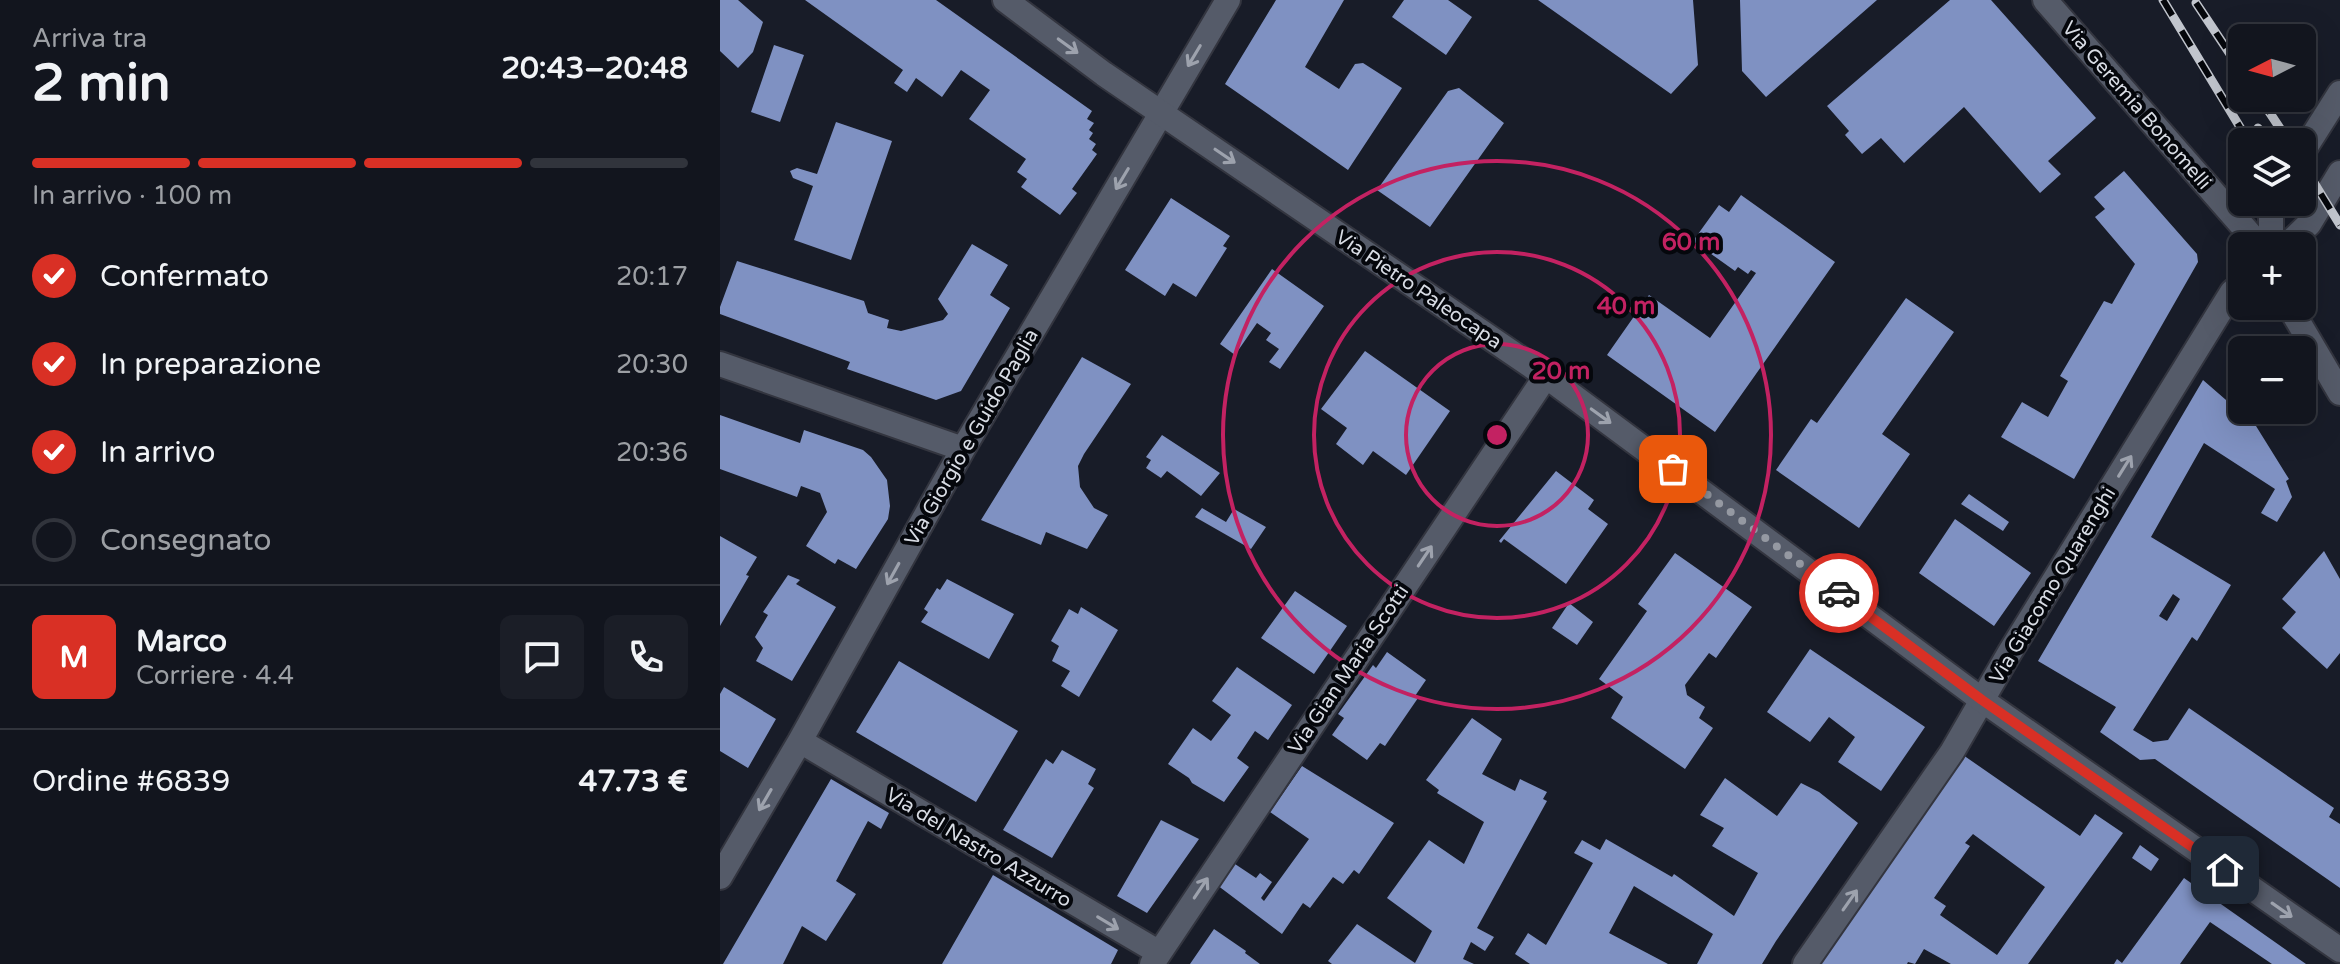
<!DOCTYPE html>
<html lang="it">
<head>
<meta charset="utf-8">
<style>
  :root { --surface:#12151e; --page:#1b1e27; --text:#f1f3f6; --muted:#9c9fa4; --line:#31343c; --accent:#d93025 }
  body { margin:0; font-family:"Varela Round",sans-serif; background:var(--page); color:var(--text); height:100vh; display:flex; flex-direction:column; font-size:30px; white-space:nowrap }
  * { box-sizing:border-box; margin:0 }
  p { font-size:26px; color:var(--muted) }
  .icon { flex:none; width:44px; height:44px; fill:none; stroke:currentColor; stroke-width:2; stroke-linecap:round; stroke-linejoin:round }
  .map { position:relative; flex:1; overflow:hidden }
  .sheet { display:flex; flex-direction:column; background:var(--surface); width:720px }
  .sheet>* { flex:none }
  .needle { width:52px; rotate:264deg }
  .tools { position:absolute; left:1508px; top:24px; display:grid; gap:16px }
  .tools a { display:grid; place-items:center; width:88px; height:88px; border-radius:12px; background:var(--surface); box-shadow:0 8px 32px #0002,0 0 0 2px var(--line); font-size:40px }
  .pin { position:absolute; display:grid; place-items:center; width:68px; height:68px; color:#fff; margin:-34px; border-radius:16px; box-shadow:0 4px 12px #0006 }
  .courier { position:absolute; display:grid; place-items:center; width:80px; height:80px; margin:-40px; border:6px solid #d93025; border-radius:50%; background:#fff; color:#222; box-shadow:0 2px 10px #0007 }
  .overview em { font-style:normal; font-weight:700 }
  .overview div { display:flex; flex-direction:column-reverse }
  .overview { display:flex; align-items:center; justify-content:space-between; height:136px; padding:0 32px }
  h1 { font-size:52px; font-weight:700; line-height:60px }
  .bar { display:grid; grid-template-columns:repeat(4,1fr); gap:12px 8px; align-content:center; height:96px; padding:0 32px }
  .bar i { height:10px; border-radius:6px; background:var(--line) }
  .bar .selected { background:var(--accent) }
  .bar p { grid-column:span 4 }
  .line { display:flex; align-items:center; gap:20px; padding:0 32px; border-top:2px solid var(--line) }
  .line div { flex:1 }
  .round { display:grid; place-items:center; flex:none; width:84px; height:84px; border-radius:12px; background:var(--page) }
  ol { padding:0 32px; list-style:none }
  li { display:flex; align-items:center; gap:24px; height:88px }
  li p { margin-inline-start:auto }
  li .icon { padding:8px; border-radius:50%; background:var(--accent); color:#fff; stroke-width:4 }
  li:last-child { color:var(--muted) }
  li i { width:44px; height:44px; border:4px solid var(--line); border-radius:50% }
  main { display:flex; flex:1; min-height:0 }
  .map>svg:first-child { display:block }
  .building { fill:#7f91c2; fill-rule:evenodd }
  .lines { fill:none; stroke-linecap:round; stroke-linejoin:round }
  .minor-casing { stroke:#33353f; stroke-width:28 }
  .secondary-casing { stroke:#33353f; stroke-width:28 }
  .minor { stroke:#555b69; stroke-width:24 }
  .secondary { stroke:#555b69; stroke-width:24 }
  .rail-casing { stroke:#c1c5cd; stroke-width:9 }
  .rail { stroke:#05070c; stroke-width:6; stroke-dasharray:18; stroke-linecap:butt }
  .oneway { stroke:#9da2ad }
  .done { stroke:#9599a2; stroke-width:8; stroke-dasharray:0 14.4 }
  .route { stroke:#d93025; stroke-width:10 }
  .ring { fill:none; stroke:#c32262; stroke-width:4 }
  .labels { text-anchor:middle; stroke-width:8; stroke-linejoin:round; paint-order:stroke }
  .street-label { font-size:20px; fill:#d8dce4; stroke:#05070c }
  .centre { fill:#c32262; stroke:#05070c; stroke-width:4 }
  .ring-label { font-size:24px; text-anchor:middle; font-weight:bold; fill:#c32262; stroke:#05070c; stroke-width:8; stroke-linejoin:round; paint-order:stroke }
</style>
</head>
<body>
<main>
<section class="sheet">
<div class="overview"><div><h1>2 min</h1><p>Arriva tra</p></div><em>20:43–20:48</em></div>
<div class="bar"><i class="selected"></i><i class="selected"></i><i class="selected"></i><i></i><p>In arrivo · 100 m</p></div>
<ol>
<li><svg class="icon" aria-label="check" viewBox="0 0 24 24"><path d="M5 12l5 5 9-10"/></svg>Confermato<p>20:17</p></li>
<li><svg class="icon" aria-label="check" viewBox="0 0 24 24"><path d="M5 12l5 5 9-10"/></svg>In preparazione<p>20:30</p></li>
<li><svg class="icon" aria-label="check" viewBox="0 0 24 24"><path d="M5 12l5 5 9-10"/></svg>In arrivo<p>20:36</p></li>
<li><i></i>Consegnato</li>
</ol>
<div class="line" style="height:144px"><b class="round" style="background:var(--accent);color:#fff">M</b><div><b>Marco</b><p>Corriere · 4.4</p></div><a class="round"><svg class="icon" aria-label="chat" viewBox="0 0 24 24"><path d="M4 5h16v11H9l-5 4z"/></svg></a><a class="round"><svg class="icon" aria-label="phone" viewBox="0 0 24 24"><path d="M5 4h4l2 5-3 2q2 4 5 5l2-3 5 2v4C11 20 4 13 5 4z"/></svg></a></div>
<div class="line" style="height:104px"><div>Ordine #6839</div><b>47.73 €</b></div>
</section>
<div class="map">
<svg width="1620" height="964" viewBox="0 0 1620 964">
  <rect width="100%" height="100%" fill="#181c28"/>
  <path class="building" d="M0,0H18L43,22L33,52L18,68L0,51Z
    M85,0H216L372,111L367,119L374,123L369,130L373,133L369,139L376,144L372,150L377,154L352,189L357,193L340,215L301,187L307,179L297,172L306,159L249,119L270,90L241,70L222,97L196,78L187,92L174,83L183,70Z
    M556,0H624L585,67L619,89L635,64L643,63L682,88L628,170L505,84Z
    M684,0H728L752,17L726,55L672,17Z
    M818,0H973L978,65L951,94Z
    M1020,0H1157L1046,97L1022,71Z
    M1230,0H1271L1376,118L1328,161L1341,174L1320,193L1244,107L1184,163L1161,138L1142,154L1125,135L1129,131L1107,106Z
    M54,45L84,55L60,122L31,112Z
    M739,88L784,123L710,227L657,190L728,91Z
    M116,122L172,141L131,260L74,240L93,186L73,178L70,171L77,168L97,174Z
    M1404,171L1477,254L1478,262L1354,479L1281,437L1302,402L1328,417L1348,381L1340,376L1384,301L1392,304L1415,264L1375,217L1385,209L1374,197Z
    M1021,195L1115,262L995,432L887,355L929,295L990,338L1036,273L1031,270L1028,274L1018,267L1015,271L973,241L999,205L1009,212Z
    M451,198L510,236L503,246L507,248L476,297L453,283L445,296L405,270Z
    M252,244L288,265L270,295L290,308L241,391L216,400L127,369L130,362L0,314V307L17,261L144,301L148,313L169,320L167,328L181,331L223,320L228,314L218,299Z
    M552,269L604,306L560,369L549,362L559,349L546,340L551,333L537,323L515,355L500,344Z
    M1186,298L1234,332L1162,434L1190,454L1139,528L1056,470L1091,419L1097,423Z
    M645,351L730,411L686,475L653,451L643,465L616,444L627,428L601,409Z
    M362,357L411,384L364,454L358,466L360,487L374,508L388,515L367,549L326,532L321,545L261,520Z
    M1483,380L1536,426L1569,479L1566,481L1572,497L1557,522L1541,513L1555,489L1484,443L1431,537L1511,585L1477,641L1472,637L1413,730L1433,742L1448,740L1469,708L1614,808L1609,817L1620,824V888L1435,759L1420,760L1380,732L1396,707L1318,661ZM1453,594L1460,599L1447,621L1439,616Z
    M0,415L80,443L84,430L143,450L151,457L167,480L170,506L168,519L136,569L118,559L115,564L86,546L107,512L100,493L81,486L77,497L0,469Z
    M442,435L500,473L481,496L447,471L441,478L426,468L431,460L426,457Z
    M836,471L874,500L868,509L888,524L846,584L784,539L781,543L779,541Z
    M1249,494L1289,522L1283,531L1241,504Z
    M482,508L506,522L514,509L546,527L531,549L475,517Z
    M1235,519L1311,573L1274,626L1199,573Z
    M0,536L37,557L26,575L29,576L0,626Z
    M1604,551L1620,579V653L1607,669L1562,628L1576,612L1562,599Z
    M955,553L1032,607L996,658L989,653L965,685L967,695L985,707L979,718L993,728L965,769L891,718L903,697L879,679L927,611L918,604Z
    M68,575L80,580L76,584L116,607L72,681L36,661L43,648L35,637L48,615L43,612Z
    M227,579L294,614L269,659L201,622L208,612L204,609L217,588L220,590Z
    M575,591L627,626L594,674L541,638Z
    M849,603L873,622L857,645L832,628Z
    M361,607L398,630L359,697L341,686L350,671L332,661L339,646L331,641L349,609L358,614Z
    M1090,649L1205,727L1161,791L1118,762L1135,737L1109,717L1090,742L1047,712Z
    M667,652L706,680L695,696L698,698L665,746L660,743L647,760L612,735L624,718L618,714L653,665L656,668Z
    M179,661L298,731L256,802L136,732Z
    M517,667L572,705L548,740L535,731L517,758L529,767L504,802L472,783L469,778L448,764L473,728L491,741L511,715L492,701Z
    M4,687L56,719L28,768L0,751V694Z
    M752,718L782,739L762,774L795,791L800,779L827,792L823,799L827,801L757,928L774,937L765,951L751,942L743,959L754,964H612L608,961L637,924L695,963L712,931L667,898L709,840L744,864L764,822L717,793L719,790L706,780Z
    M342,750L376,769L368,784L374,788L332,858L283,830L326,759L333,764Z
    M1243,755L1360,836L1375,814L1403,833L1308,964H1231L1204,949L1195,964L1188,962L1187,964H1098ZM1253,834L1325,887L1277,955L1220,915L1226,906L1214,898L1250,846L1245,843Z
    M582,766L674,823L639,874L634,870L623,884L613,877L590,908L583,903L562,934L497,885L512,862L536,878L540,873L552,882L541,898L544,901L589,839L550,812Z
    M1005,778L1057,816L1081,783L1099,792L1138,823L1056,941L1042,964H977L993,934L914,886L889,933L948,964H810L795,954L808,933L826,945L873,863L854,853L862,840L880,850L886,839L952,877L954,874L1014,916L1038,873L992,846L1004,828L980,815Z
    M111,779L169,813L161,829L148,821L116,881L136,894L106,941L82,926L63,964H3Z
    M441,820L479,839L427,913L397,896Z
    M1420,845L1439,859L1431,871L1412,858Z
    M273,875L398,950L391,964H222Z
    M1464,878L1471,883L1586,964H1552L1490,922L1460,964H1394L1397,959L1402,963Z
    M494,929L526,951L525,953L540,964H470Z"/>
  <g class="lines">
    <g class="minor-casing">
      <path id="minor" d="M0,364L243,449
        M80,741L438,952
        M0,877L80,741L243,449L508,0
        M432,964L826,376
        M1085,964L1232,752L1290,652L1512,292L1522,284"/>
    </g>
    <g class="secondary-casing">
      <path id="secondary" d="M285,0L384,74L826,376L1262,700L1620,950
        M1325,0L1540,246
        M1582,153L1620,93
        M1551,246V202
        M1566,246L1589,224L1620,173
        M1569,306L1620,393"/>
    </g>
    <use href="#minor" class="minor"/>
    <use href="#secondary" class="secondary"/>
    <g class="rail-casing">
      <path id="rail" d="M1443,0L1529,142
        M1476,3L1522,72
        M1540,98L1569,142
        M1538,128L1546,142
        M1582,163L1620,225"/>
    </g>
    <use href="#rail" class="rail"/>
  </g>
  <defs><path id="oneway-shaft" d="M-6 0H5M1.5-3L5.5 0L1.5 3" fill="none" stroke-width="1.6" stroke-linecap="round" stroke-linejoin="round" transform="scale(2)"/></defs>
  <g class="oneway">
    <use href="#oneway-shaft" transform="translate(348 46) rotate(36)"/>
    <use href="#oneway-shaft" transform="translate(474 56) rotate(121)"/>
    <use href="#oneway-shaft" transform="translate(505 156) rotate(34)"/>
    <use href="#oneway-shaft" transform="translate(402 179) rotate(121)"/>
    <use href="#oneway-shaft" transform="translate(881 416) rotate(36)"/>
    <use href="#oneway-shaft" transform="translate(1405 466) rotate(-58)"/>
    <use href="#oneway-shaft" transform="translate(705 556) rotate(-56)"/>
    <use href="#oneway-shaft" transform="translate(173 574) rotate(119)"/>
    <use href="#oneway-shaft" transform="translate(45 800) rotate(120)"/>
    <use href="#oneway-shaft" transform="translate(481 888) rotate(-56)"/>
    <use href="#oneway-shaft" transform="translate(1130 900) rotate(-55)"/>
    <use href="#oneway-shaft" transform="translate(1562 910) rotate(35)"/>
    <use href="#oneway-shaft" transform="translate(388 923) rotate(31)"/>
  </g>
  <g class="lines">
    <path class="done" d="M953,469L1119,593"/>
    <path class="route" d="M1119,593L1262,700L1505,870"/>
  </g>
  <g class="ring">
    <circle cx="777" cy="435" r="91"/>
    <circle cx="777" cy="435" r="183"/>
    <circle cx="777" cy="435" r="274"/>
  </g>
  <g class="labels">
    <g class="street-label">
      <text transform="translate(1417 105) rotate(49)" y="7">Via Geremia Bonomelli</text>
      <text transform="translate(699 289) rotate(34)" y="7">Via Pietro Paleocapa</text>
      <text transform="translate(251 437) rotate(-60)" y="7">Via Giorgio e Guido Paglia</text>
      <text transform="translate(1332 585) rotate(-59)" y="7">Via Giacomo Quarenghi</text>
      <text transform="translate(628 669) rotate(-56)" y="7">Via Gian Maria Scotti</text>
      <text transform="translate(259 847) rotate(31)" y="7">Via del Nastro Azzurro</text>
    </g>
  </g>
  <circle cx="777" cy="435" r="12" class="centre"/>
  <g class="ring-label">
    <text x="971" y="250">60 m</text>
    <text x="906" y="314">40 m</text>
    <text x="841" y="379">20 m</text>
  </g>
</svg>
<div class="tools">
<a><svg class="needle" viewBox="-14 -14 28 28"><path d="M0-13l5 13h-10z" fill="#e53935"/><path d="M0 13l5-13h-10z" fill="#9c9fa4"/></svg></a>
<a><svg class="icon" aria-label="layers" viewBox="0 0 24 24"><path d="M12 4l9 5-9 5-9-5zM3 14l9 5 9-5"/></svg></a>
<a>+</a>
<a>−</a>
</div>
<div class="pin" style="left:953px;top:469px;background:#ea580c"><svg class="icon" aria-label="bag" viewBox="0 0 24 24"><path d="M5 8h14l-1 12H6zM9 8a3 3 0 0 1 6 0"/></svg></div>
<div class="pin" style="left:1505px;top:870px;background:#1f2937"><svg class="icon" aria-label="home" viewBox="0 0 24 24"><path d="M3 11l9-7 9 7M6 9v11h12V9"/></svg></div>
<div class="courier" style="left:1119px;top:593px"><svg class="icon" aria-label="car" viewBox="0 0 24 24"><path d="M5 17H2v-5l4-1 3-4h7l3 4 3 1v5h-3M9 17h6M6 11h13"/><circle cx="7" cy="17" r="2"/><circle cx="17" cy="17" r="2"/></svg></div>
</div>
</main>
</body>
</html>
